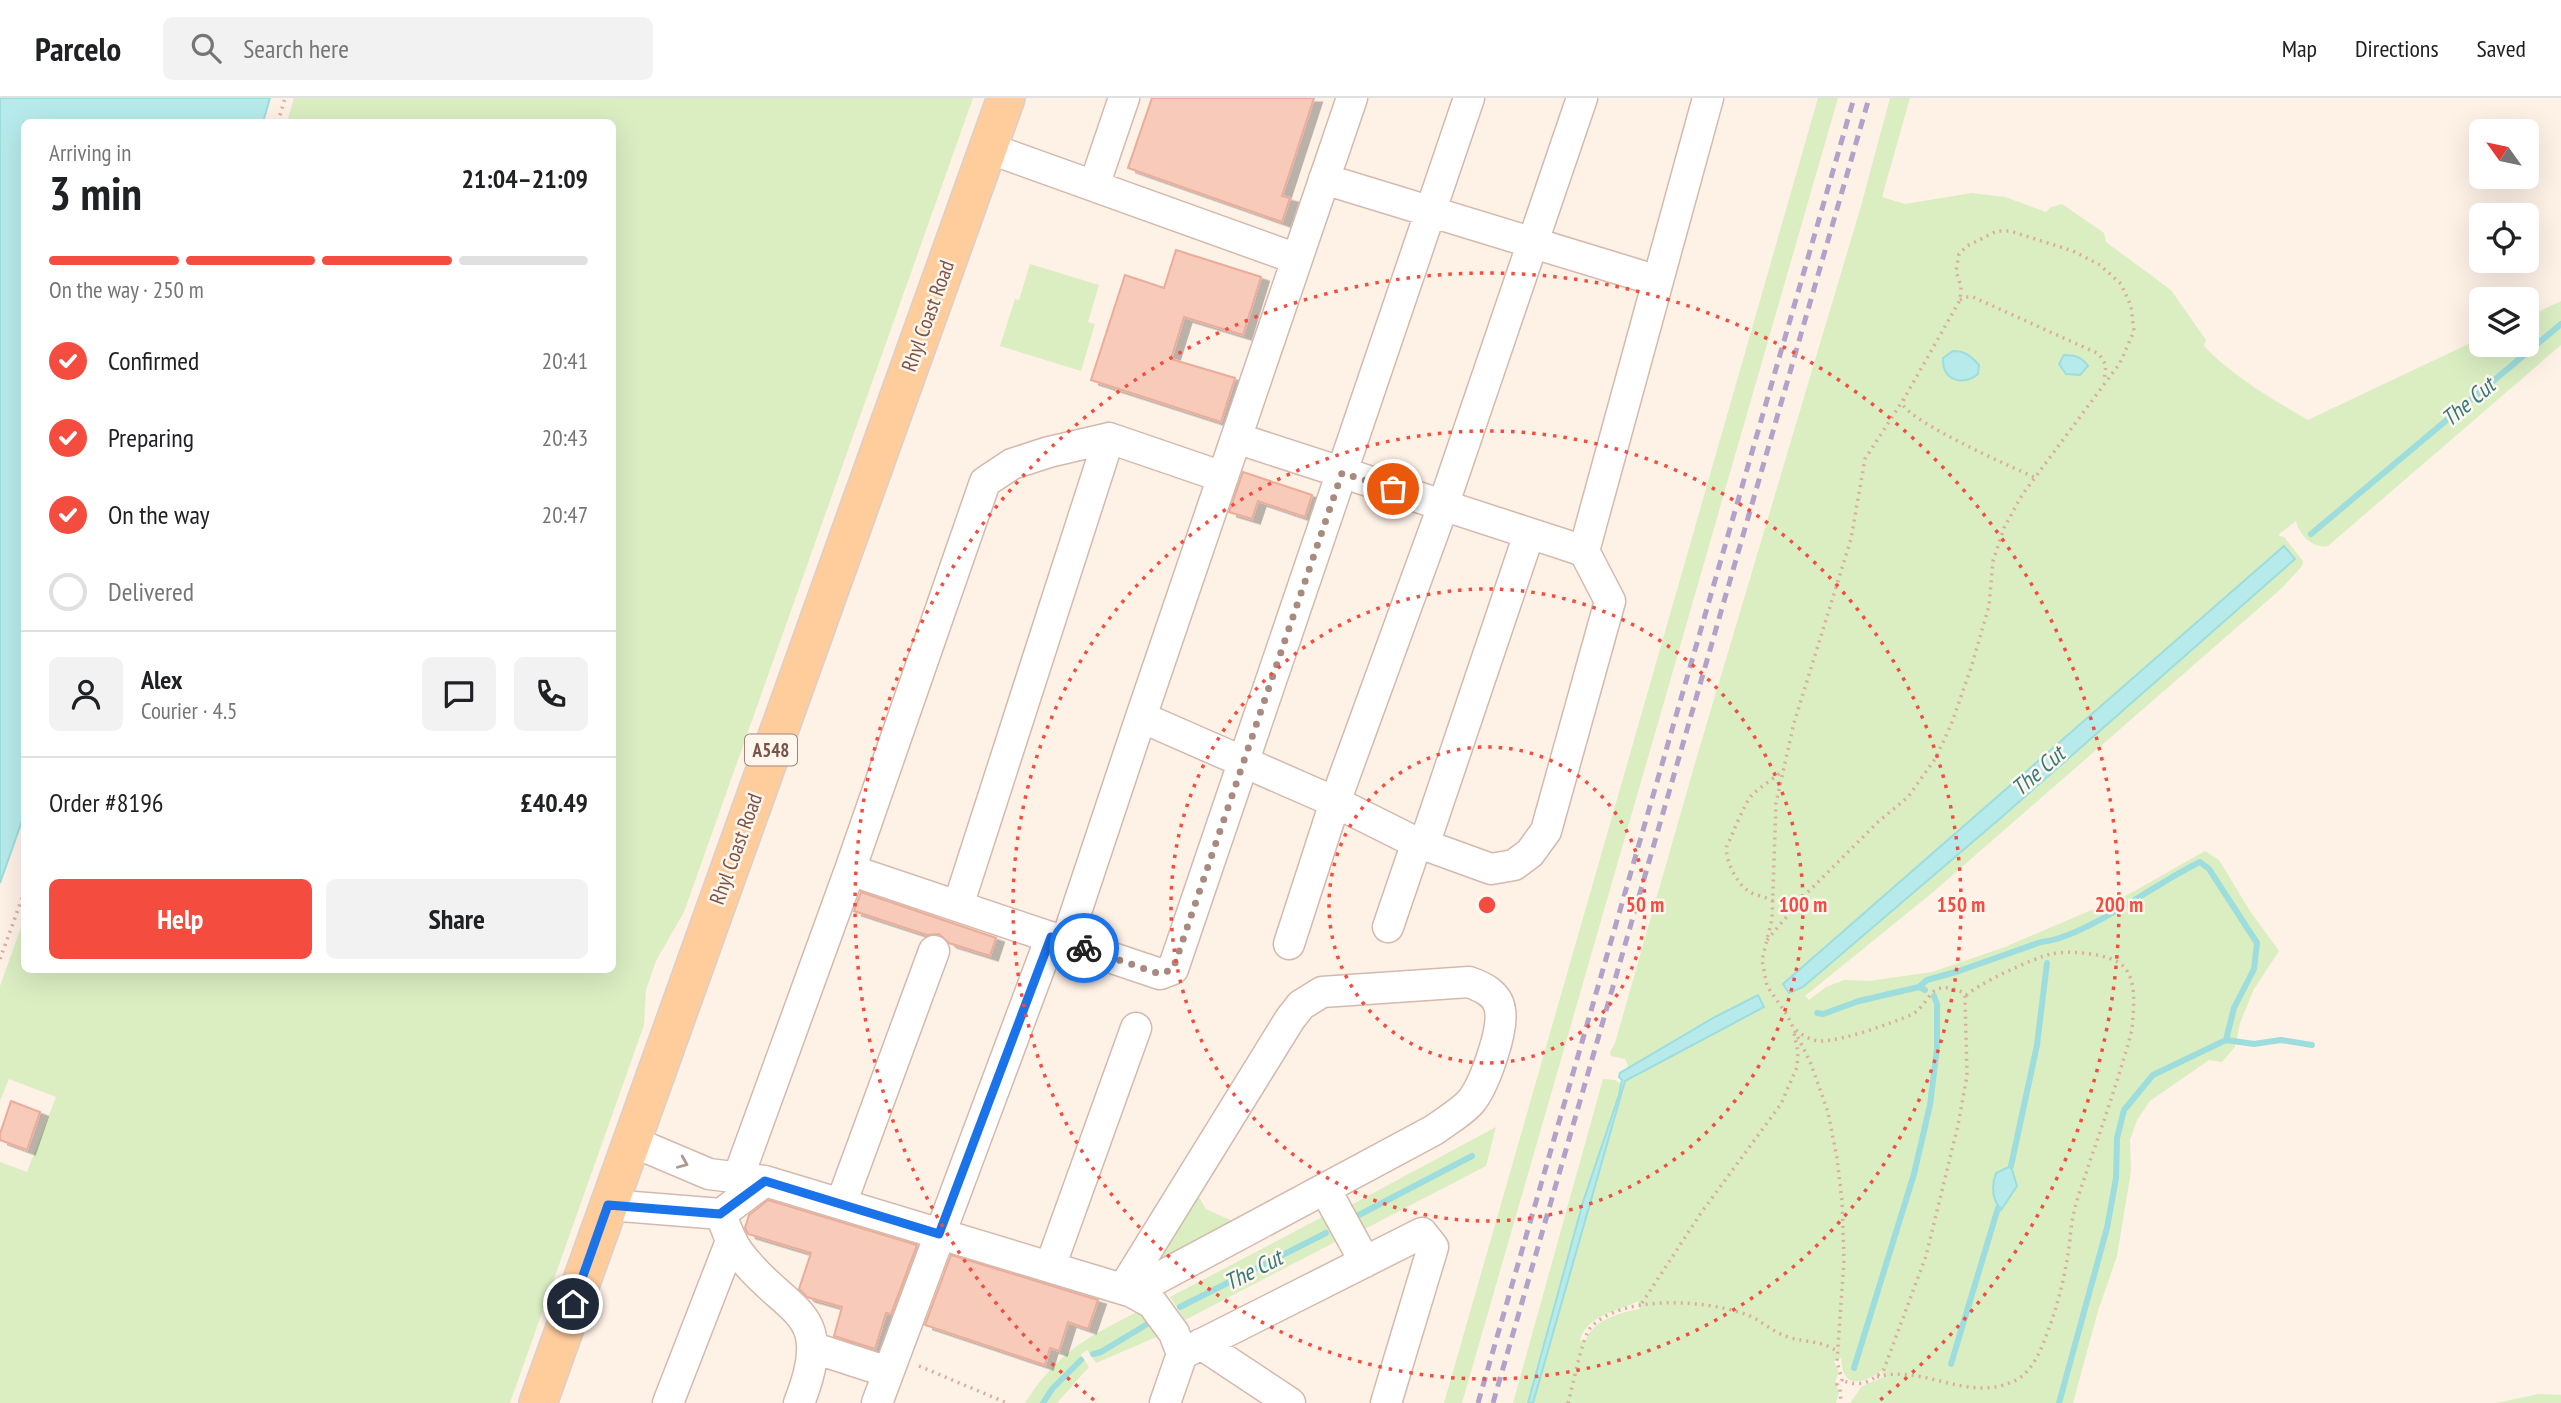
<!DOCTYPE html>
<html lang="en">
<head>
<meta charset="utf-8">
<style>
  :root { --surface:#fff; --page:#f2f2f2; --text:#202124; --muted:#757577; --line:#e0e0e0; --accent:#f44d3f }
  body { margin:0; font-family:"PT Sans Narrow",sans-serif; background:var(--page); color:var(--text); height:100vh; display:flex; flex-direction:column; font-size:26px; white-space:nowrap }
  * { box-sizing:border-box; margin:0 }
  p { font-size:23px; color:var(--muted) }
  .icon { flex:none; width:38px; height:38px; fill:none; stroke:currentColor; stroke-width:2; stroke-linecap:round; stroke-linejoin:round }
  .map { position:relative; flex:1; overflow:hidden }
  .sheet { position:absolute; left:21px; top:21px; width:595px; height:854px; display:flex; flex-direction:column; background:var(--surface); border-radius:10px; box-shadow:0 7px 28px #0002 }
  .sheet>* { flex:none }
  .needle { width:46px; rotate:303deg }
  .tools { position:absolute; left:2469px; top:21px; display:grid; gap:14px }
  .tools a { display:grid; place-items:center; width:70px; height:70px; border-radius:10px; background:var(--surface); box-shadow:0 7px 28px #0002; font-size:35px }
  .pin { position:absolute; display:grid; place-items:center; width:60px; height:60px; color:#fff; margin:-30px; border:4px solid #fff; border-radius:50%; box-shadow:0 2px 7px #0007 }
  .courier { position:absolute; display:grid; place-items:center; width:70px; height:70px; margin:-35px; border:5px solid #1a73e8; border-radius:50%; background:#fff; color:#222; box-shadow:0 2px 9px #0007 }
  .overview em { font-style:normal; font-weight:700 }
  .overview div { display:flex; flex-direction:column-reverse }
  .overview { display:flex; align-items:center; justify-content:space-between; height:119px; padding:0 28px }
  h1 { font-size:46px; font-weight:700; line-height:52px }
  .bar { display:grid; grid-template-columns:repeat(4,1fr); gap:10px 7px; align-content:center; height:84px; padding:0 28px }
  .bar i { height:9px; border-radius:5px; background:var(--line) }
  .bar .current { background:var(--accent) }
  .bar p { grid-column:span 4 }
  .line { display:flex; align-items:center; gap:18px; padding:0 28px; border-top:2px solid var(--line) }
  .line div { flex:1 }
  .round { display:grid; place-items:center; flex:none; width:74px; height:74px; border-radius:10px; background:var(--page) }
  ol { padding:0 28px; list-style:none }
  li { display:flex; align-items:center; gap:21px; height:77px }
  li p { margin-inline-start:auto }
  li .icon { padding:7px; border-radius:50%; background:var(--accent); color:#fff; stroke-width:4 }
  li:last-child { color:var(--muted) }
  li i { width:38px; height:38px; border:4px solid var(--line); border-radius:50% }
  .primary-button { display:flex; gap:14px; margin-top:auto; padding:14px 28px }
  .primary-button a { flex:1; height:80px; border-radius:10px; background:var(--accent); color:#fff; font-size:28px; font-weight:700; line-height:80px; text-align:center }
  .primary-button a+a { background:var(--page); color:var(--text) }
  header { display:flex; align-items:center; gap:42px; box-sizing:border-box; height:98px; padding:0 35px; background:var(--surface); border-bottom:2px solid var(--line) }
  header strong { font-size:33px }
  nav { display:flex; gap:38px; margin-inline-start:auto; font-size:24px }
  .search { width:490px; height:63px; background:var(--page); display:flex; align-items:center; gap:18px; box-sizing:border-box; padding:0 24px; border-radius:10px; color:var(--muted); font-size:26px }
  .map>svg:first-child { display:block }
  .green { fill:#daeec2; fill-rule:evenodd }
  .water { fill:#b7ebeb; stroke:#9dddde; stroke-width:2 }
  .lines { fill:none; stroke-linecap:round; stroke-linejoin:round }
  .stream { stroke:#9dddde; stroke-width:6 }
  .building { fill:#f7caba; stroke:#ebac99; stroke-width:2; filter:url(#shadow) }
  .minor-casing { stroke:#d4b9ad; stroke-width:33 }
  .major-casing { stroke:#dacfcb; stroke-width:40 }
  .path { stroke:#dcac9d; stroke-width:3.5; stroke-dasharray:2 5; stroke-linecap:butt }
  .minor { stroke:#fff; stroke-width:30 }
  .major { stroke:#ffcc9c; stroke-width:37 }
  .rail { stroke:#b2a2ca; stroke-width:5; stroke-dasharray:10 7; stroke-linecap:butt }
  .oneway { stroke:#b09791 }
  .done { stroke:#a98a7f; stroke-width:7; stroke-dasharray:0 12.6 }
  .route { stroke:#1a73e8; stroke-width:9 }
  .ring { fill:none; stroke:#f44d3f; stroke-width:3.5; stroke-dasharray:3.5 7 }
  .labels { text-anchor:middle; stroke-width:5; stroke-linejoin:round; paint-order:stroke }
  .shield { fill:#fff6ee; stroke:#a38379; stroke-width:2 }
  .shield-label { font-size:19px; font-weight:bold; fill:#7b5247 }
  .street-label { font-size:21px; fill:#7b5247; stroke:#fff6ee }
  .water-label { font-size:23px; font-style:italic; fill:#36797a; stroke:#fff6ee }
  .centre { fill:#f44d3f; stroke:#fff6ee; stroke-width:3.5 }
  .ring-label { font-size:21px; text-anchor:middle; font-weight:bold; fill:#f44d3f; stroke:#fff6ee; stroke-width:5; stroke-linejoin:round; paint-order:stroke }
</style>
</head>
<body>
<header>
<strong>Parcelo</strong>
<div class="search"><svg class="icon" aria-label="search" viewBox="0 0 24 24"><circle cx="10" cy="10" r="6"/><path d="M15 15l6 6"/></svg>Search here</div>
<nav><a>Map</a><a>Directions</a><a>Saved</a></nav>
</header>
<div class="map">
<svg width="2561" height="1305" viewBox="0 0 2561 1305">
  <defs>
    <filter id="shadow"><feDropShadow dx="8" dy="4.5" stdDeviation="0" flood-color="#0004"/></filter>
  </defs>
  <rect width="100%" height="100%" fill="#fef1e6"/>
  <path class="green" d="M294,0H973L684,814L656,863L646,892L644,927L510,1305H0V1064L27,1074L56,999L9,981L0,1003V888L24,821V872H612V24H287Z
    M1818,0H1838L1462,1305H1444Z
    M1890,0H1910L1882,99L1905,106L1972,95L2005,99L2046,114L2051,109L2062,106L2104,135L2106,144L2171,192L2206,242L2204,248C2232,278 2272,301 2308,322L2481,240L2482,247H2527V219L2561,203V247L2328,448C2313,451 2299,437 2296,423L2278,437L2284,439L2303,463L2302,468L2282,490L1932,795L1805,898L1809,902L1826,889L1844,882L1870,883L1932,874L2005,849L2131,795L2205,753L2219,762L2250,813L2279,853L2254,891L2240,925L2235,949L2222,964L2209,962L2150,1003L2137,1022L2130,1042L2131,1073L2117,1158L2098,1213L2073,1305H1850L1862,1288L1884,1279L1881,1273C1873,1280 1852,1290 1845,1277C1842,1273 1842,1265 1841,1260L1834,1263L1839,1274L1835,1284L1839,1294L1836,1305H1513L1603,981L1615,982L1620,985L1634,980L1758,897L1715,919L1626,972L1628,967L1625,961L1611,958L1610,954L1615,945L1698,655L1861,108ZM1638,1203L1640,1211C1619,1215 1593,1221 1585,1244L1580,1242C1587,1216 1618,1214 1638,1203Z
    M1030,166L1099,187L1088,224L1095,226L1081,273L1000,248L1015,201L1019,202Z
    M1496,1029L1486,1068L1361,1133L1349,1108Z
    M1193,1089L1206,1111L1237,1125L1166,1161L1157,1158Z
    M1326,1117L1339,1142L1185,1222L1170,1199Z
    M1143,1211L1161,1237L1096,1265L1087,1252L1081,1256L1089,1269L1057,1305H1025C1060,1251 1088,1239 1143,1211Z
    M2539,1296L2561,1297V1305H2496Z"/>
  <path class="water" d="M0,0H270L263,24H24V717L0,785Z
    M1953,253C1965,253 1971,258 1979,267L1978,276C1963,289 1941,282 1943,260Z
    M2064,257C2075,257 2082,259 2088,268L2080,277L2066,276L2059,266Z
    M2284,448L2295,461L2003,718L1803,889L1789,895L1783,886Z
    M1758,897L1764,909L1625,983L1533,1305H1528L1583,1104L1619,997L1622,982L1619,979L1620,975L1715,919Z
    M2011,1068L2017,1088L2001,1112C1992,1101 1991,1089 1996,1075Z"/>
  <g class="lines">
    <path class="stream" d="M2311,436L2561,226
      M1919,889L1927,882L1959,873L2041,844C2083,841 2159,783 2200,764L2209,771L2257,845L2254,871L2234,910L2226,942L2153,977L2124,1012L2117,1040L2116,1080L2107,1130L2059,1305
      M1817,915L1823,916L1859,903L1919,889L1925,892
      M2226,942L2254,946L2281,942L2312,947
      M2011,1068L2037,947L2047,865
      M1357,1118L1472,1058
      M1180,1209L1326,1135
      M1093,1256L1101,1254L1149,1225
      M1951,1266L1998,1110
      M1854,1270L1914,1076L1930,1007L1937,950V906L1934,898
      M1043,1305L1052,1291L1081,1262"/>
  </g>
  <path class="building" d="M1152,0H1314L1282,98L1290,100L1282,124L1128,70Z
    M1176,152L1261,179L1243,237L1184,219L1171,261L1235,280L1221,324L1091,282L1125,177L1164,190Z
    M1243,374L1312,397L1305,419L1258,403L1252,421L1229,414Z
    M861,794L996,840L990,858L949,845L939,836L927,837L854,813Z
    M11,1003L40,1014L27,1052L0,1042V1036Z
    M768,1102L917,1147L891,1216L886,1215L875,1251L834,1238L842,1209L807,1199L799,1191L811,1155L748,1136L745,1130L749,1117Z
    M951,1157L1098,1202L1088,1231L1068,1224L1059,1253L1050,1250L1045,1267L925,1227Z"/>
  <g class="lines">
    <g class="minor-casing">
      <path id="minor" d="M1352,0L1141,619L1335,704L1411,742L1491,771L1514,767L1530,755L1546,733L1610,503L1584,453L1708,0
        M988,50L1297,161
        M1324,81L1658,183
        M1094,88L1124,0
        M1236,340L1584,453
        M1424,747L1529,436
        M850,772L1160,876L1173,871L1469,0
        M958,808L1109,340
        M1388,829L1417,744
        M1066,844L1141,619
        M1289,846L1335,704L1443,408L1582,0
        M631,1043L709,1076L765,1083L1132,1194L1152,1205L1174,1235L1182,1256L1165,1305
        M738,1080L850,772L985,384L1012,366L1049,354L1109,340L1223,379
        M1325,1091L1365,1164
        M841,1106L934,853
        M609,1107L721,1116L765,1083
        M721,1116C726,1130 730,1143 739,1155C786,1218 837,1209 799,1305
        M1050,1169L1136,930
        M1123,1191L1290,921L1301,907L1322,894L1469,884C1483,889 1498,896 1500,912C1504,932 1485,984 1473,1001C1464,1013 1446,1023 1434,1032L1132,1194
        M1201,1246L1290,1305
        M814,1250L888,1274
        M1182,1256L1422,1135L1433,1149L1386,1305
        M668,1305L731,1143
        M877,1305L1051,839"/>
    </g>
    <g class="major-casing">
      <path id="major" d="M538,1305L1006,0"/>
    </g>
    <path class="path" d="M278,24L285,0
      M1960,202L1966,199H1973L2099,256L2106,267L2104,282
      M1904,301L1903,307C1915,326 2009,368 2034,379
      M1773,803C1765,798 1754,798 1747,792C1736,784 1724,760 1727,748C1733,735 1744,706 1752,697C1761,688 1774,681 1783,672
      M1767,842L1805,797L1878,724L1908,699L1935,661L1951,627L1971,570L1989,508L1993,463L2004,430L2022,397L2120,265L2134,233L2131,208L2121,186L2100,167L2073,153L2010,133H1997L1967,148L1959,156L1956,173L1961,189L1960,202L1905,299L1865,361L1851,441L1794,625L1776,705L1772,821L1762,862L1767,888L1787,917L1811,966L1828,1014L1837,1060L1842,1103L1844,1162L1837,1263L1842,1282L1837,1286L1840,1290L1841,1305
      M0,861L24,795
      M1796,932C1803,938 1812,943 1821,943C1846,942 1889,926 1913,916C1934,901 1928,881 1962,894L1965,899L1967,978L1958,1027L1926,1158L1884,1271C1873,1284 1858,1290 1842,1282
      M1642,1205L1701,1115L1781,1006L1797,969L1798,954L1794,935
      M919,1268L1007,1305
      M1877,1279C1923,1266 1966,1304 2012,1284C2032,1276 2041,1252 2048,1233C2057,1209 2064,1182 2068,1156C2070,1146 2070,1135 2072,1124C2075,1104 2084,1083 2090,1063C2105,1020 2120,976 2132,932C2133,911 2138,885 2124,869C2112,855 2068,852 2051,856C2036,859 1972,888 1965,899
      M1568,1305C1573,1288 1582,1239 1591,1229C1623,1196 1705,1202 1745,1216C1760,1221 1772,1234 1788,1239C1806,1245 1822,1242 1838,1254"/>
    <use href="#minor" class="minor"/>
    <use href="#major" class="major"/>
    <path class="rail" d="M1478,1305L1854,0
      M1493,1305L1869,0"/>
  </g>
  <defs><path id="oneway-chevron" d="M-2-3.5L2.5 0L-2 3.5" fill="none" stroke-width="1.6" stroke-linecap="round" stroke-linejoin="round" transform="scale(1.75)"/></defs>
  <use class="oneway" href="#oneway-chevron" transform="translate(683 1065) rotate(23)"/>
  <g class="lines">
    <path class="done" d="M1084,850L1160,876L1173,871L1342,375L1393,391"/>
    <path class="route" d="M573,1206L608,1107L720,1116L765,1083L939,1136L1051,839L1084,850"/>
  </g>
  <g class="ring">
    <circle cx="1487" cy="807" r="158"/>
    <circle cx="1487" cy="807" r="316"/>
    <circle cx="1487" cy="807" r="474"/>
    <path d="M1094 1302A632 632 0 1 1 1880 1302"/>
  </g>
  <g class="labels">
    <rect class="shield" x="745" y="636.5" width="52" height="31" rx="5"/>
    <g class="shield-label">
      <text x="771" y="659">A548</text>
    </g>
    <g class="street-label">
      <text transform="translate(928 218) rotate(-70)" y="7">Rhyl Coast Road</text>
      <text transform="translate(736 751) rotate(-70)" y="7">Rhyl Coast Road</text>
    </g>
    <g class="water-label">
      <text transform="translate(2468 304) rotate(-40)" y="8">The Cut</text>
      <text transform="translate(2038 673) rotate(-41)" y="8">The Cut</text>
      <text transform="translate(1253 1172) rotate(-27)" y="8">The Cut</text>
    </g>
  </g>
  <circle cx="1487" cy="807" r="10" class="centre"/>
  <g class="ring-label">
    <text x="1645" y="814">50 m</text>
    <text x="1803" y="814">100 m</text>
    <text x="1961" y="814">150 m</text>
    <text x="2119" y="814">200 m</text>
  </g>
</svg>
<div class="tools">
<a><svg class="needle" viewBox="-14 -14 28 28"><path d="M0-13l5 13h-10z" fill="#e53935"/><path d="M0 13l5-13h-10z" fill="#757577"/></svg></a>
<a><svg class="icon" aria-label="locate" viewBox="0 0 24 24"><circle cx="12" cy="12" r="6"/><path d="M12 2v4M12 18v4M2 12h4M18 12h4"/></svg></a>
<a><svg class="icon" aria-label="layers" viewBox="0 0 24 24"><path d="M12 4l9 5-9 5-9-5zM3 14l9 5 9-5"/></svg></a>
</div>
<div class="pin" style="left:1393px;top:391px;background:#ea580c"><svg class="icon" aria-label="bag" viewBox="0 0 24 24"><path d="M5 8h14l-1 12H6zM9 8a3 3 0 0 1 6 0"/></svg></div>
<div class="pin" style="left:573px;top:1206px;background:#1f2937"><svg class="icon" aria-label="home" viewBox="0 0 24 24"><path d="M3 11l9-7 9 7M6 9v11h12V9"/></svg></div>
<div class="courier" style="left:1084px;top:850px"><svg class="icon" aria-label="bike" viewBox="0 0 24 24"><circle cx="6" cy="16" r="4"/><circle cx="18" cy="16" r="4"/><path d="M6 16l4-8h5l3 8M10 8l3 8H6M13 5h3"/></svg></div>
<section class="sheet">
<div class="overview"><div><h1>3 min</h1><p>Arriving in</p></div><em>21:04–21:09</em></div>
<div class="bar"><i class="current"></i><i class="current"></i><i class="current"></i><i></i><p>On the way · 250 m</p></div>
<ol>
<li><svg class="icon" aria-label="check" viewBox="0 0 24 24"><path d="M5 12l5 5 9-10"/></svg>Confirmed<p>20:41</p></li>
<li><svg class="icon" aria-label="check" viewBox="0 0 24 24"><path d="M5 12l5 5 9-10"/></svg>Preparing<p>20:43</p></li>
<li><svg class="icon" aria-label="check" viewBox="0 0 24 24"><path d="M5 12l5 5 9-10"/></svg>On the way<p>20:47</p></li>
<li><i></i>Delivered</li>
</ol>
<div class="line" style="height:126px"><a class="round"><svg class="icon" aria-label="person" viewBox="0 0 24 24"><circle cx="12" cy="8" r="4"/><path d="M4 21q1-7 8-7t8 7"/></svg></a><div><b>Alex</b><p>Courier · 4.5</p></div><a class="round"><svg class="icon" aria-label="chat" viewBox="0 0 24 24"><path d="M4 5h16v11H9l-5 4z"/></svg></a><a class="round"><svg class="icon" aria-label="phone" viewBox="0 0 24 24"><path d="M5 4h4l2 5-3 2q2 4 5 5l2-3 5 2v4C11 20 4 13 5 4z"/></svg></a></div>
<div class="line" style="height:91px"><div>Order #8196</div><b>£40.49</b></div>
<div class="primary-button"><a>Help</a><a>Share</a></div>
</section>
</div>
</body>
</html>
